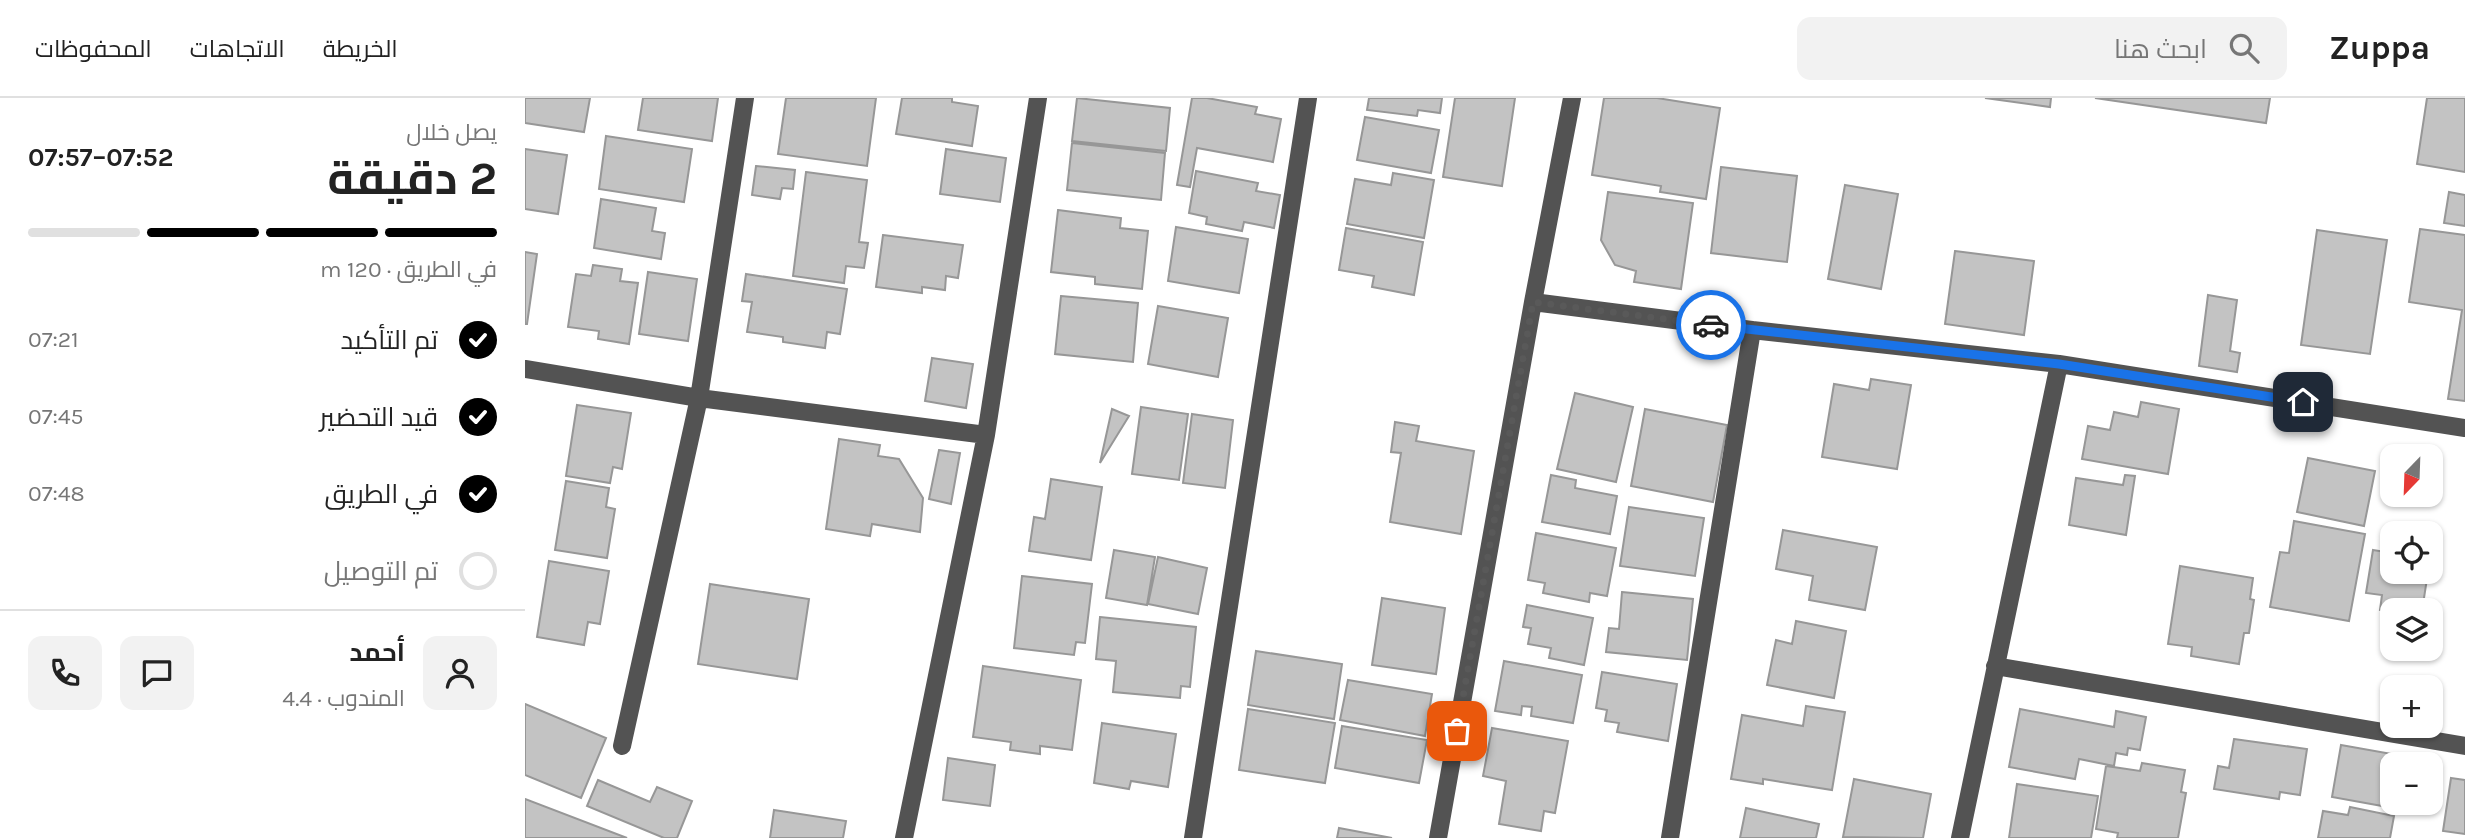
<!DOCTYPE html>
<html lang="ar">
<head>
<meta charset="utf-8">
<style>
  :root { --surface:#fff; --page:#f2f2f2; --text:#222; --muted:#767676; --line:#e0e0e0; --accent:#000 }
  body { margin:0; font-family:Karla,Cairo,sans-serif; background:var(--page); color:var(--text); direction:rtl; height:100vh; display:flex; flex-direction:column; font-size:26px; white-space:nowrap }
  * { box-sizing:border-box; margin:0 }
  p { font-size:23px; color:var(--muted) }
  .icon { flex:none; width:38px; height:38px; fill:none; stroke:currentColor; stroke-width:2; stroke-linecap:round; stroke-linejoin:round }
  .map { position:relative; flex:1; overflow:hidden; direction:ltr }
  .drawer { display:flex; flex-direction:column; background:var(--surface); width:525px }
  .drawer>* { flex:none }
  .needle { width:46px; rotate:203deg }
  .controls { position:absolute; left:1855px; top:346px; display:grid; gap:14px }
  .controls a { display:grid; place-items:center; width:63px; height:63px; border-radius:14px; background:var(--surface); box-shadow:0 2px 5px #0004; font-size:35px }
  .pin { position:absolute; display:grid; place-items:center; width:60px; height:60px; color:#fff; margin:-30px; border-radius:14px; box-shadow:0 4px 10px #0006 }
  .courier { position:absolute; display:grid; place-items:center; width:70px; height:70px; margin:-35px; border:5px solid #1a73e8; border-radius:50%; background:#fff; color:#222; box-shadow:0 2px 9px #0007 }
  .overview em { font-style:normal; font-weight:700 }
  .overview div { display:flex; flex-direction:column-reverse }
  .overview { display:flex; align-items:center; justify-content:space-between; height:119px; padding:0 28px }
  h1 { font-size:46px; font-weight:700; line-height:52px }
  .bar { display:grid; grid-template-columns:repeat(4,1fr); gap:10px 7px; align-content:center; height:84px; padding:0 28px }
  .bar i { height:9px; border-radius:5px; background:var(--line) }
  .bar .on { background:var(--accent) }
  .bar p { grid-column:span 4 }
  .line { display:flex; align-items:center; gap:18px; padding:0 28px; border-top:2px solid var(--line) }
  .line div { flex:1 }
  .round { display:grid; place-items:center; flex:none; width:74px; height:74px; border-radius:14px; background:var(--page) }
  ol { padding:0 28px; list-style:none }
  li { display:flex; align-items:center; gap:21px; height:77px }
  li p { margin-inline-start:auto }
  li .icon { padding:7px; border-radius:50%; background:var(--accent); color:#fff; stroke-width:4 }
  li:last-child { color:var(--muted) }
  li i { width:38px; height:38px; border:4px solid var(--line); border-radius:50% }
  header { display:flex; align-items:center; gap:42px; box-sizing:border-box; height:98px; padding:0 35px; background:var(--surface); border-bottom:2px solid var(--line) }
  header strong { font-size:33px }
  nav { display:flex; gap:38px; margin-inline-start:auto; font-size:24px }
  .search { width:490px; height:63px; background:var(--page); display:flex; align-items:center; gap:18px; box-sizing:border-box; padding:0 24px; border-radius:14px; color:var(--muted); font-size:26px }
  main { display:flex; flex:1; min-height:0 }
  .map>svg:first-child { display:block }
  .building { fill:#c3c3c3; stroke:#979797; stroke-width:2 }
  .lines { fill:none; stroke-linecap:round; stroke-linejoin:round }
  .minor { stroke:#535353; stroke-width:18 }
  .done { stroke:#595959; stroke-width:7; stroke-dasharray:0 12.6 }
  .route { stroke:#1a73e8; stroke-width:9 }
</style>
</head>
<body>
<header>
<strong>Zuppa</strong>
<div class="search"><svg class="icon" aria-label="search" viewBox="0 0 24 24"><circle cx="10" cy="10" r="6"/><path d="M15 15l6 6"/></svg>ابحث هنا</div>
<nav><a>الخريطة</a><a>الاتجاهات</a><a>المحفوظات</a></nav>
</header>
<main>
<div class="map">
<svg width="1940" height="740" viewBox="0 0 1940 740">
  <rect width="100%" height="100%" fill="#fff"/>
  <path class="building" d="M0,0H65L59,34L0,25Z
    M118,0H193L187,43L113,32Z
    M261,0H351L342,68L253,56Z
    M377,0H427V4L453,8L447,48L371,36Z
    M552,0L645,10L641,53L547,43Z
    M667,0H682L732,9L730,16L756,21L748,64L672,50L665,89L652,87Z
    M844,0H917L915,15L893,12L892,18L842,12Z
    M930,0H990L977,88L918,79Z
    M1079,0H1132L1195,10L1181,101L1135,94L1136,88L1067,77Z
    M1460,0H1526L1525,9Z
    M1570,0H1745L1741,25Z
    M1902,0H1940V74L1892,66Z
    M840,19L914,32L906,75L832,62Z
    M81,38L167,51L159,104L74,91Z
    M547,45L640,55L636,102L542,92Z
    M0,51L42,57L33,116L0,111Z
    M421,51L481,60L475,104L415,96Z
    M231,68L270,72L268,91L257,90L255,101L227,97Z
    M1196,69L1272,78L1262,164L1186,155Z
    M671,73L733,85L731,93L755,97L749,130L719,124L717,133L681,126L682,119L664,115Z
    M281,74L342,82L334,144L343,145L339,170L321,168L319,185L268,178Z
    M868,75L909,82L899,140L822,126L830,81L866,87Z
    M1320,87L1373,96L1356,191L1303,181Z
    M1083,94L1168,105L1156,191L1109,184L1111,173L1090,167L1076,142Z
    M1924,94L1940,97V128L1919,125Z
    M76,101L131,110L127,133L140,135L136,161L69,150Z
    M533,112L596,120L595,130L623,133L617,191L570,186V179L526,174Z
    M651,129L723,141L714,195L643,183Z
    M821,130L898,144L889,197L847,189L849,178L814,172Z
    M1895,131L1940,137V303L1923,301L1937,212L1884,204Z
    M1792,132L1862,142L1845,256L1776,247Z
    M358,137L438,147L433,180L421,178L420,192L397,189V195L351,189Z
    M1430,153L1509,163L1499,237L1420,226Z
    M0,154L12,156L2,226H0Z
    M68,167L97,171L95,183L113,185L104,246L73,241L74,233L43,229L51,176L66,178Z
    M123,174L172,181L163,243L114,236Z
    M221,176L322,191L315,236L302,234L300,250L258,244V239L222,234L227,204L217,203Z
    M1683,197L1712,202L1705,253L1715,255L1712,274L1674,268Z
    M536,198L613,205L608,264L530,256Z
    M633,208L703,220L693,279L623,266Z
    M407,260L448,266L441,310L400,303Z
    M1346,281L1386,287L1372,371L1297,359L1309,286L1344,292Z
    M1050,295L1108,309L1091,384L1032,371Z
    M1616,304L1654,311L1643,376L1557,361L1563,328L1585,332L1589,314L1613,319Z
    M52,307L106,315L97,371L88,369L85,385L41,378Z
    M616,309L663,316L654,382L607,376Z
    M587,311L604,318L575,365Z
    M1120,311L1202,327L1188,404L1106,388Z
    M667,316L708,322L700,390L658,385Z
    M870,324L894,328L891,343L949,353L936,436L865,424L876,355L866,354Z
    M314,341L355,347L353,358L374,361L398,400L395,434L347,426L345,438L301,431Z
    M414,352L435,355L426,406L404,401Z
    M1783,360L1850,373L1839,428L1772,414Z
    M1026,377L1051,382L1050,390L1092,398L1085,436L1017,424Z
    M1600,377L1610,378L1601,437L1544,427L1551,380L1598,387Z
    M526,381L577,389L566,462L504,453L509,419L520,421Z
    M41,383L84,390L81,409L90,411L82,460L30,452Z
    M1104,409L1179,420L1170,478L1095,468Z
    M1769,423L1840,436L1824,523L1745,509L1755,454L1764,455Z
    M1258,432L1352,449L1340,512L1284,502L1288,478L1251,471Z
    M1011,435L1091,450L1082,498L1065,495L1064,504L1018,495L1020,485L1003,482Z
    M589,452L630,459L622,507L581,500Z
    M1848,452L1867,455V474H1903L1897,513L1867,514L1855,512L1857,497L1841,495Z
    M633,459L682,470L673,516L623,506Z
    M24,463L84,473L75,526L63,524L59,547L12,539Z
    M1655,468L1728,480L1725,501L1729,502L1724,535H1719L1714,566L1666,558L1667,549L1643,546Z
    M497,478L567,486L560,545L551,544L549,557L489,550Z
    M185,486L284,501L272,581L173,566Z
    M1097,494L1168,501L1162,562L1081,554L1084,530L1094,531Z
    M857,500L920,510L911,576L847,567Z
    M1002,507L1068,520L1059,567L1024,560L1026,550L1003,546L1006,530L998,529Z
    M575,519L671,529L665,589L656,588L655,600L588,594L591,563L571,561Z
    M1271,523L1321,533L1309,600L1242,587L1251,542L1267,546Z
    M731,553L817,566L809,621L723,607Z
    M979,563L1057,577L1048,625L1006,618L1007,609L997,608L996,617L970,613Z
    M458,568L556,582L547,652L515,648V656L485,652L486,644L448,639Z
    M1077,574L1152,586L1143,643L1092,634L1094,625L1080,623L1082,612L1071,610Z
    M823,582L907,596L900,638L815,622Z
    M0,606L81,640L56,700L0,677Z
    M1281,608L1320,614L1307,692L1238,681V686L1206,681L1217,617L1278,628Z
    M723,611L810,625L800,685L714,672Z
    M1495,611L1589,629L1591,613L1621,619L1615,652L1603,650L1602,657L1591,655L1589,668L1554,661L1550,681L1484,669Z
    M577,625L651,636L643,689L606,683L604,691L569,685Z
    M817,628L902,642L894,685L810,670Z
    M967,630L1043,643L1030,715L1019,713L1016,733L974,726L981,683L958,678Z
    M1709,641L1782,651L1775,697L1755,694L1754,701L1689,691L1693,668L1704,670Z
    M1816,647L1895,661L1894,667H1867V705H1887L1885,713L1807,699Z
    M423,660L470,667L465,708L418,702Z
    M1617,665L1660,672L1656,694L1661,695L1653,740H1592L1593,735L1571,731L1581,668L1615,673Z
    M1926,680L1940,682V736L1918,733Z
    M1329,681L1406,696L1398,740L1318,739Z
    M73,682L125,704L132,689L167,703L152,740H139L62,708Z
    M1492,686L1573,698L1566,740H1484Z
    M0,701L102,740H0Z
    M1825,709L1869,718L1865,740H1793L1798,713L1823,717Z
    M1221,710L1294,726L1291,740H1215Z
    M249,712L321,723L318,740H245Z
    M814,730L867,740H812Z"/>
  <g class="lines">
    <path class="minor" d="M1008,204L1227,232L1534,266L1940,330
      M0,271L174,300L461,337
      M1470,568L1940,648
      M97,648L174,300L220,0
      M379,740L461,337L513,0
      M668,740L783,0
      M913,740L1008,204L1047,0
      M1145,740L1227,232
      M1435,740L1534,266"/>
  </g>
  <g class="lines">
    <path class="done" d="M932,633L1008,204L1186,227"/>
    <path class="route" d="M1186,227L1534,266L1778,304"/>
  </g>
</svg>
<div class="controls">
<a><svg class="needle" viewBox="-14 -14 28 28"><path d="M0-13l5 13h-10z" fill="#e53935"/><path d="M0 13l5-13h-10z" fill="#767676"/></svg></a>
<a><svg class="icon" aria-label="locate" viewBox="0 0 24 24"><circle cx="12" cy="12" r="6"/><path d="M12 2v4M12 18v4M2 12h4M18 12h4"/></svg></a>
<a><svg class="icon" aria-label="layers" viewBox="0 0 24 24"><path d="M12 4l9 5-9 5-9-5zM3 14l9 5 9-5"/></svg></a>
<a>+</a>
<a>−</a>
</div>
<div class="pin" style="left:932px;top:633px;background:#ea580c"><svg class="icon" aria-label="bag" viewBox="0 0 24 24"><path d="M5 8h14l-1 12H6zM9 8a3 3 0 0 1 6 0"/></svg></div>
<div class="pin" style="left:1778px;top:304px;background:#1f2937"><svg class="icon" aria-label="home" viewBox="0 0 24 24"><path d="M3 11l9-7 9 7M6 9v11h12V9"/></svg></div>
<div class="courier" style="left:1186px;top:227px"><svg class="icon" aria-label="car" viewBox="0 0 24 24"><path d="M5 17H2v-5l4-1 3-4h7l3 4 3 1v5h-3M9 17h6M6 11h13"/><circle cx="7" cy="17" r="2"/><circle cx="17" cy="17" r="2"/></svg></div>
</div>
<section class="drawer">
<div class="overview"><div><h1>2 دقيقة</h1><p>يصل خلال</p></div><em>07:52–07:57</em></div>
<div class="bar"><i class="on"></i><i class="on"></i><i class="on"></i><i></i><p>في الطريق · 120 m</p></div>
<ol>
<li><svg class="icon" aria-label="check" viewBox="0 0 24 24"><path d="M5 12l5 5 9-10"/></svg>تم التأكيد<p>07:21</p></li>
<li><svg class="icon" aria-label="check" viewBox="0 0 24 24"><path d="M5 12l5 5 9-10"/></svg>قيد التحضير<p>07:45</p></li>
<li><svg class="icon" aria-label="check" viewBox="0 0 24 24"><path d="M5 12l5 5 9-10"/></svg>في الطريق<p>07:48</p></li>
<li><i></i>تم التوصيل</li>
</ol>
<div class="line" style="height:126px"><a class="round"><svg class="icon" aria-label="person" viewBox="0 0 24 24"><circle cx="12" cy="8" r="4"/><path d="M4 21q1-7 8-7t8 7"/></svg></a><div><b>أحمد</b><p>المندوب · 4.4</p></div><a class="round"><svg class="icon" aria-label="chat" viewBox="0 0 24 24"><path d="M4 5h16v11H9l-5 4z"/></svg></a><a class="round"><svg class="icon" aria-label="phone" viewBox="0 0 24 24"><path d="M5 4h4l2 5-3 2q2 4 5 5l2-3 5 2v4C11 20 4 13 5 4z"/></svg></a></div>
</section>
</main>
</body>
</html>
